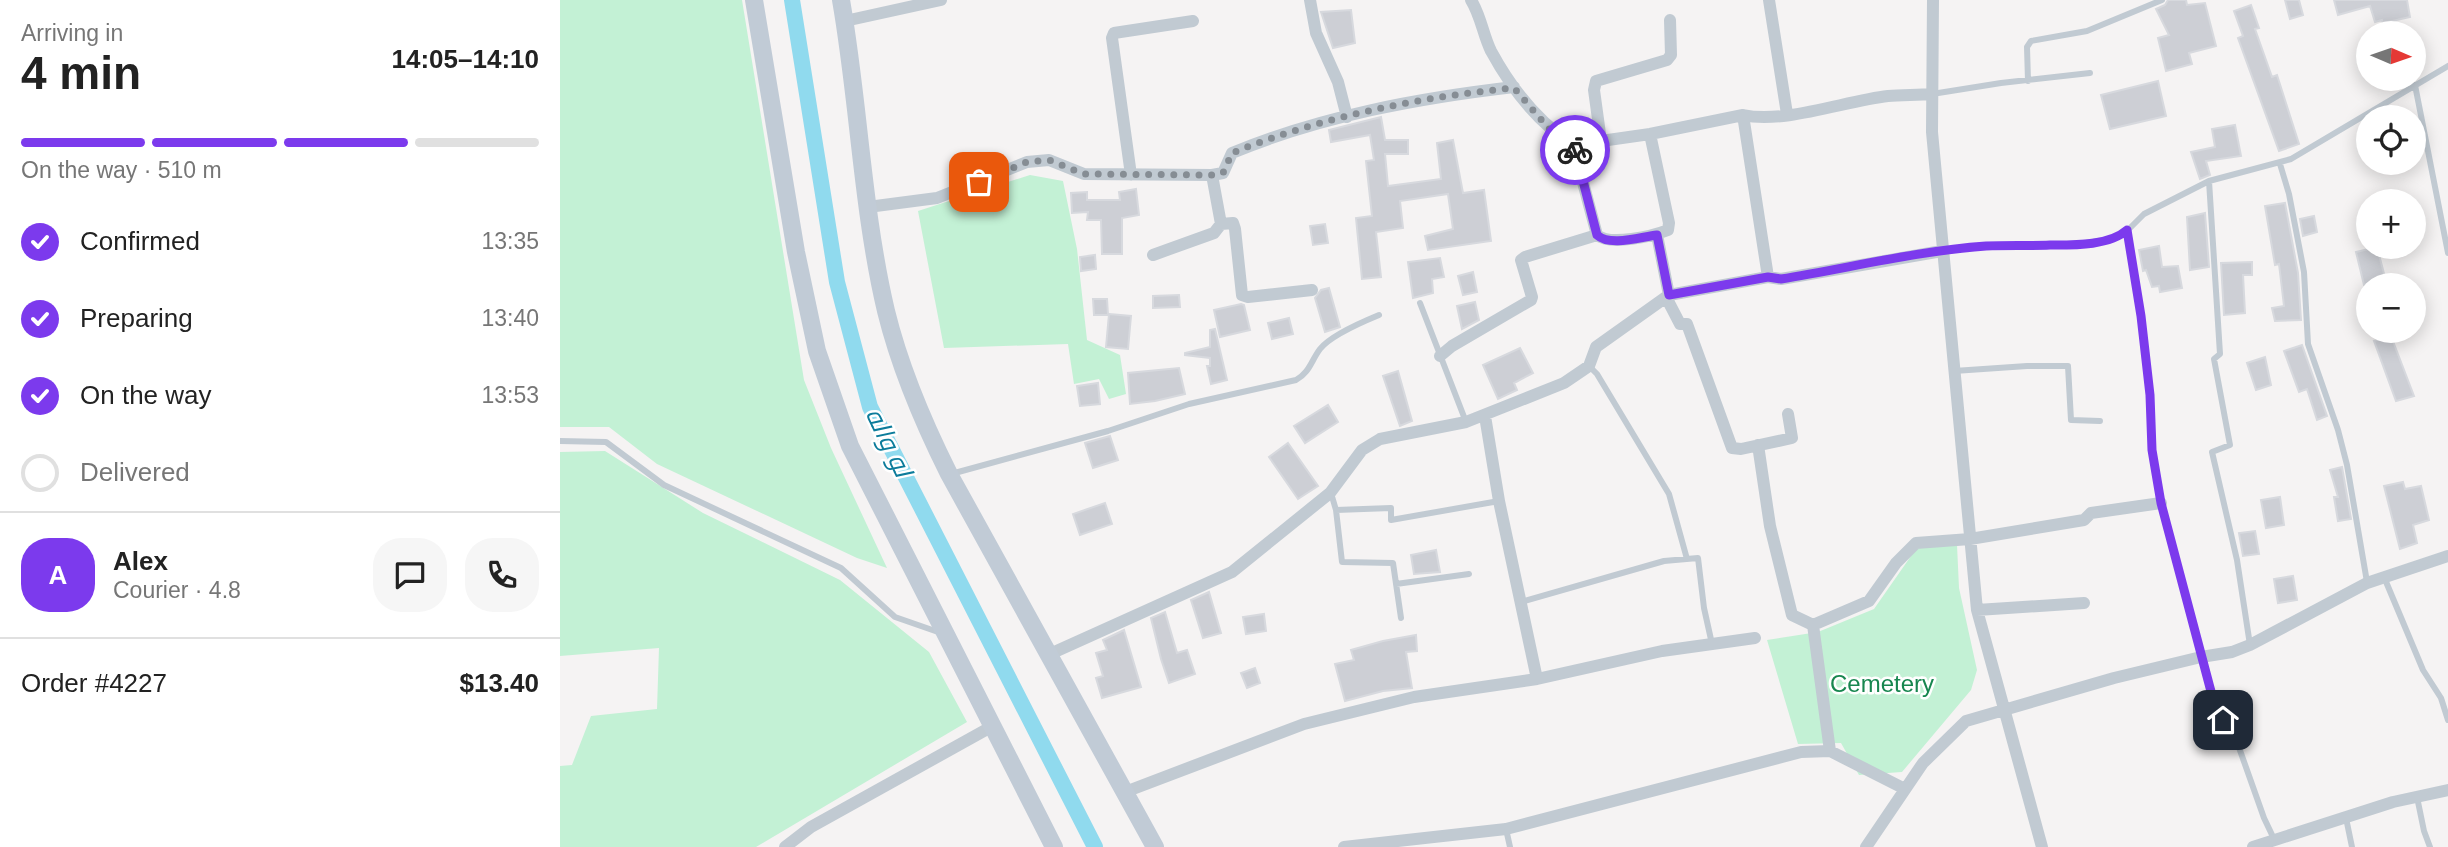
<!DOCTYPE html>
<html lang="en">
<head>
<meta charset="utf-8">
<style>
  :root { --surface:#fff; --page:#f6f6f6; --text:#222; --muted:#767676; --line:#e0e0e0; --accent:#7c3aed }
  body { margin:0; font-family:Helvetica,Cairo,sans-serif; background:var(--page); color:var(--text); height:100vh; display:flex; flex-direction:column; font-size:26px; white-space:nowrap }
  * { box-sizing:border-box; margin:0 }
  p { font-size:23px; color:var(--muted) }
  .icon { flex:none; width:38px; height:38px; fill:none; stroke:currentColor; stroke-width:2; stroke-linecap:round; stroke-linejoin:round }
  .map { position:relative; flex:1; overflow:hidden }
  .side { display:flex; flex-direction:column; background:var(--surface); width:560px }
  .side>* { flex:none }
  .needle { width:46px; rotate:92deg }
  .fabs { position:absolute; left:1796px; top:21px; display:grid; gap:14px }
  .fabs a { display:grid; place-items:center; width:70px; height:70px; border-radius:50%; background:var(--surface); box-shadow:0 4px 18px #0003; font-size:35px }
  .pin { position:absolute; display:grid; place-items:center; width:60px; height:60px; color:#fff; margin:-30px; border-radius:14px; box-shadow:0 4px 10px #0006 }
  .courier { position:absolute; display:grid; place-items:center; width:70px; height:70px; margin:-35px; border:5px solid #7c3aed; border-radius:50%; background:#fff; color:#222; box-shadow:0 2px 9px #0007 }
  .summary em { font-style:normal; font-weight:800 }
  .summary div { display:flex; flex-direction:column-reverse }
  .summary { display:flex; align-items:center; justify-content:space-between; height:119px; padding:0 21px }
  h1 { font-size:46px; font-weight:800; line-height:52px }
  .bar { display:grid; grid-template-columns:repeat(4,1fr); gap:10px 7px; align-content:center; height:84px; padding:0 21px }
  .bar i { height:9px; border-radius:5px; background:var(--line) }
  .bar .active { background:var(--accent) }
  .bar p { grid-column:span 4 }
  .line { display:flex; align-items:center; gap:18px; padding:0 21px; border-top:2px solid var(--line) }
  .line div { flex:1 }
  .round { display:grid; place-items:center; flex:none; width:74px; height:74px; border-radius:28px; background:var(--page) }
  ol { padding:0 21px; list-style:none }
  li { display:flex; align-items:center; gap:21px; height:77px }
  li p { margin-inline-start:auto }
  li .icon { padding:7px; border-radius:50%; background:var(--accent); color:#fff; stroke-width:4 }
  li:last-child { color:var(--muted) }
  li i { width:38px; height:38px; border:4px solid var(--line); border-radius:50% }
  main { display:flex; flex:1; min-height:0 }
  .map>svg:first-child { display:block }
  .green { fill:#c3f1d5 }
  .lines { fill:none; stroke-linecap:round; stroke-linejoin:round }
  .canal { stroke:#90daee; stroke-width:16 }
  .building { fill:#cdcfd5; stroke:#d7d9de; stroke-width:2 }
  .lane { stroke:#c1cad2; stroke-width:6 }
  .street { stroke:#c1cad2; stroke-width:12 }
  .secondary { stroke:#c1cbd6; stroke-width:18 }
  .done { stroke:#868d94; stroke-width:7; stroke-dasharray:0 12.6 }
  .route { stroke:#7c3aed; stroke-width:9 }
  .labels { text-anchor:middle; stroke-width:5; stroke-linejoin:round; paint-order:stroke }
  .park-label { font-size:24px; fill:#17864f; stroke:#fff }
  .water-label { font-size:26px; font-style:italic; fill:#0c7c9b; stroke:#fff }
</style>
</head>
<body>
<main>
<section class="side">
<div class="summary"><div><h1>4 min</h1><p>Arriving in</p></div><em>14:05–14:10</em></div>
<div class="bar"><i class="active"></i><i class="active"></i><i class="active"></i><i></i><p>On the way · 510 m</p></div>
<ol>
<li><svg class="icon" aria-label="check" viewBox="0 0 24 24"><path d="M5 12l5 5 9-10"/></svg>Confirmed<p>13:35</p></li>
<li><svg class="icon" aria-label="check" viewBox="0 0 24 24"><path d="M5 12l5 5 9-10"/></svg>Preparing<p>13:40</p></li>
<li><svg class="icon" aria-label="check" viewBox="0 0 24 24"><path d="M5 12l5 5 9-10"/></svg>On the way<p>13:53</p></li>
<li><i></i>Delivered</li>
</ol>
<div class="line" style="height:126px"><b class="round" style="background:var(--accent);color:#fff">A</b><div><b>Alex</b><p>Courier · 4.8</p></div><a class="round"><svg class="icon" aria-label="chat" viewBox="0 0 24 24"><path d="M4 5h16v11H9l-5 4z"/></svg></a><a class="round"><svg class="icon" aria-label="phone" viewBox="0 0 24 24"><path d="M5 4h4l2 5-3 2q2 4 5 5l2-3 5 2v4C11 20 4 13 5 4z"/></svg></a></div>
<div class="line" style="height:91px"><div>Order #4227</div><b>$13.40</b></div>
</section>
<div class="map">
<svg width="1888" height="847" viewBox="0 0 1888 847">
  <rect width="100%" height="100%" fill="#f5f3f3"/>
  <path class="green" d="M0,0H182L244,380L271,448L327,568L297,558L97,464L49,427H0Z
    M470,175L503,181L517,249L527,340L560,355L566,394L549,399L539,379L514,384L508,344L384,348L358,211Z
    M45,451L143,513L280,580L369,652L407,722L196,847H0V766L12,765L31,716L97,709L99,648L0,656V452Z
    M1397,545L1399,588L1417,670L1411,690L1342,772L1299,775L1281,743L1238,744L1207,640L1258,632L1314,609L1358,546Z"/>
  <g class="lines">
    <path class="canal" d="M232,0L277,282L310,407L535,847"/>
  </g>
  <path class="building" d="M1608,0H1626L1627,5L1645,3L1656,46L1629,53L1632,64L1606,71L1598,38L1609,35L1596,9L1605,5Z
    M1725,0H1739L1743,15L1730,19Z
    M1774,0H1847L1850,17L1823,23L1822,20L1815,22L1810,6L1778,15Z
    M1691,5L1699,28L1695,29L1712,77L1717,75L1739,144L1719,151L1678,38L1683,36L1674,11Z
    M791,10L795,43L773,48L761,12Z
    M1598,81L1606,116L1550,129L1541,95Z
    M821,117L825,140H848V154H825L828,186L881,179L877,143L893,140L903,193L924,190L931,241L868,250L865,236L893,229L888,194L840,201L843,228L816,232L821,277L802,279L796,218L812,216L806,161L814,160L810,135L771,142L769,130Z
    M1675,125L1681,156L1646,161L1650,175L1640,179L1631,152L1655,147L1652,129Z
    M576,189L579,215L562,218V254H542L541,220H527L528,212L512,213L511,193L527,192V200H560L559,192Z
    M1725,203L1738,273L1741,320L1715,321L1712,308L1724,306L1719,264L1715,265L1705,206Z
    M1645,213L1649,267L1630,270L1627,217Z
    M1754,216L1757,232L1743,236L1740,219Z
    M765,224L768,243L753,245L750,226Z
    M1599,246L1602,267L1618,266L1622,288L1600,292L1599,286L1592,287L1586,270L1583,271L1579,250Z
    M1817,247L1827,285H1804L1796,252Z
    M535,255L536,269L521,271L520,257Z
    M880,258L884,277L872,279L873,293L853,298L848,262Z
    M1692,262V275H1683L1685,313L1664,315L1661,263Z
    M913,272L917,292L903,295L898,276Z
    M769,288L780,327L765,332L755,298L761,290Z
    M619,295L620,307L593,308V296Z
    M533,299H547L548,315H534Z
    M915,302L919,320L902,329L897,306Z
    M681,304L684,305L690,330L660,337L654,310Z
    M549,314L571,316L568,349L546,347Z
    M729,318L733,334L712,339L708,323Z
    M655,329L667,380L651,384L647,366H650V358L625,355V353L650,347V330Z
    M1831,336L1854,396L1836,401L1814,341Z
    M1742,345L1767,416L1757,420L1747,389L1739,392L1724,351Z
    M960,348L973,373L954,383L957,390L938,399L923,365Z
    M1705,357L1711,385L1696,390L1687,363Z
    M619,368L625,394L595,401L570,404L568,373Z
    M838,371L852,421L840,426L823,376Z
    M538,383L540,404L520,406L517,386Z
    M768,405L778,422L745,443L734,426Z
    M550,436L558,460L533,468L525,443Z
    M728,443L758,486L738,499L709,457Z
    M1782,467L1791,519L1778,521L1774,497H1778L1770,470Z
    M1843,482L1845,489L1861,486L1869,520L1853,525L1857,543L1840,549L1824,486Z
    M1720,497L1724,525L1706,528L1701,500Z
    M545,503L552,524L520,535L513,514Z
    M1695,531L1699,554L1683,556L1679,533Z
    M876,550L880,572L854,574L851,555Z
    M1733,576L1737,600L1718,603L1714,579Z
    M649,592L661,633L643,638L631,600Z
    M605,612L617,653L627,650L635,674L609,683L601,659L591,618Z
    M704,614L706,631L686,634L683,617Z
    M564,630L581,687L542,698L536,678L543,676L536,653L547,650L543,640Z
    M856,635L857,651L846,652L852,688L823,691L785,701L775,664L794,660L791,650L823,641Z
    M695,668L700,683L687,688L681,673Z"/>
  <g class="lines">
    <path class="lane" d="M1468,81L1467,47L1471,41L1527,31L1602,0
      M1855,85L1888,253
      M1372,94L1441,83L1530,73
      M1720,164L1729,194L1744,272L1748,344L1778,430L1787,465L1807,582
      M1649,181L1660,354L1654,359L1670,445L1652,452L1677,560L1690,645
      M1568,230L1581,316L1590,395L1592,450L1601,503L1653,699L1663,720L1671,725L1704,818L1714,839
      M1384,251L1427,246L1508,245L1553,239L1565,233L1584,214L1649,181L1731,159L1888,66
      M860,303L906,422
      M1029,366L1037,374L1109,494L1127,559
      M1394,371L1467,366H1508L1511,420L1540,421
      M0,441L46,442L104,485L281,568L335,617L381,633
      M391,474L548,431L629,404L736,380C750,372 751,361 760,349C771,335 802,322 819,315
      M771,493L776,510L782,562L833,563L841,618
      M776,510L831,508V520L939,501
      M1824,577L1863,670L1881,698L1888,720
      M836,584L909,574
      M961,602L1104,561L1138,558L1144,608L1152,644
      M1857,797L1864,831L1870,847
      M1786,818L1792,847
      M946,829L950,847"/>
    <path class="street" d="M750,0L756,33L778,82L787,117
      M911,0C921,16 923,35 931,51C951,88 979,123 1013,145L1090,134L1183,115C1224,124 1285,101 1328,96C1342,95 1357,95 1372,94
      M1209,0L1227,114
      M1373,0L1372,132L1417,610L1482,847
      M285,21L381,0
      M1183,115L1208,277
      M1041,141L1034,90L1036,81L1107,60L1111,55L1110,20
      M1013,145L1037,235C1050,246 1093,236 1108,230L1109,223L1090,134
      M571,175L552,38L554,33L633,21
      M308,207L377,198L467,162L489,160L524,174L652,175L663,173L672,153C761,116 859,98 954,87
      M661,224L673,223L675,229L682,295L688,297L752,290
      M1097,235L1109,295
      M593,255L654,233L661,224L652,175
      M1106,297L1120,324H1127L1172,448L1181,449L1232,438L1228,414
      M880,356L892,346L971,300L972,297L961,260L965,257L1037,235
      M925,416L939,501L977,679
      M1198,445L1210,526L1232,615L1253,625L1270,751
      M1417,610L1524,603
      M1253,625L1309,601L1336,563L1356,543L1410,539L1524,520L1531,513L1601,503
      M490,654L672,572L770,493L802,450L820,439L906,422L1004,383L1029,366L1036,347L1109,295L1208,277L1221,279L1382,251
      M565,792L744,724L854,697L977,679L1102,651L1195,638
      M225,847L251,827L431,727
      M784,847L946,829L1241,752L1270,751L1345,789
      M1306,847L1363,763L1406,721L1554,678L1641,657L1672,652L1690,645L1807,583L1888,556
      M1693,847L1833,802L1888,790"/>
    <path class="secondary" d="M194,0L236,252L257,351L290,446L494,847
      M281,0C299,103 302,209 326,311C340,368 363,422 389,474L595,847"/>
  </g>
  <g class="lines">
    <path class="done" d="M419,182L467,162L489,160L524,174L652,175L663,173L672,153C761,117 859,97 954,88L991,131L1013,145L1015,150"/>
    <path class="route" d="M1015,150L1037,235C1050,247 1080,237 1097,235L1109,295L1208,277L1221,279C1289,268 1357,251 1426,246C1447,245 1469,246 1490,245C1513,245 1549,246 1567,230L1581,316L1590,395L1592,450L1601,503L1653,699L1663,720"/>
  </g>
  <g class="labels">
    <g class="park-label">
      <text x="1322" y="692">Cemetery</text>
    </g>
    <g class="water-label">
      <text transform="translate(329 442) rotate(64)" y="9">لو واله</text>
    </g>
  </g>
</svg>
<div class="fabs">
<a><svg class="needle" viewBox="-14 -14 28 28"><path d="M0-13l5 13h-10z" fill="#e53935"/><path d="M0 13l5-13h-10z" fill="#767676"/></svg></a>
<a><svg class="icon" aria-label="locate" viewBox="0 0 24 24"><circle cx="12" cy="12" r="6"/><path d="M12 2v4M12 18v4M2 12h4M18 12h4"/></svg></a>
<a>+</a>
<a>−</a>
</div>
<div class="pin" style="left:419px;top:182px;background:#ea580c"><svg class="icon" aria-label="bag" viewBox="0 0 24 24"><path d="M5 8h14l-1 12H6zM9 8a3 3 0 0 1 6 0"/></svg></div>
<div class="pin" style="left:1663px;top:720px;background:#1f2937"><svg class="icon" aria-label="home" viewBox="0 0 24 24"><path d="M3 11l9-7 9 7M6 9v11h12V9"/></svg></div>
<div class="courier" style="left:1015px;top:150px"><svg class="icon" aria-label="bike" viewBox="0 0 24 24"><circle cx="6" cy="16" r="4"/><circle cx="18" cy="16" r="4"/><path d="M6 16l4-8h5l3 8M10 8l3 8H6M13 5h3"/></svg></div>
</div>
</main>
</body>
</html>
